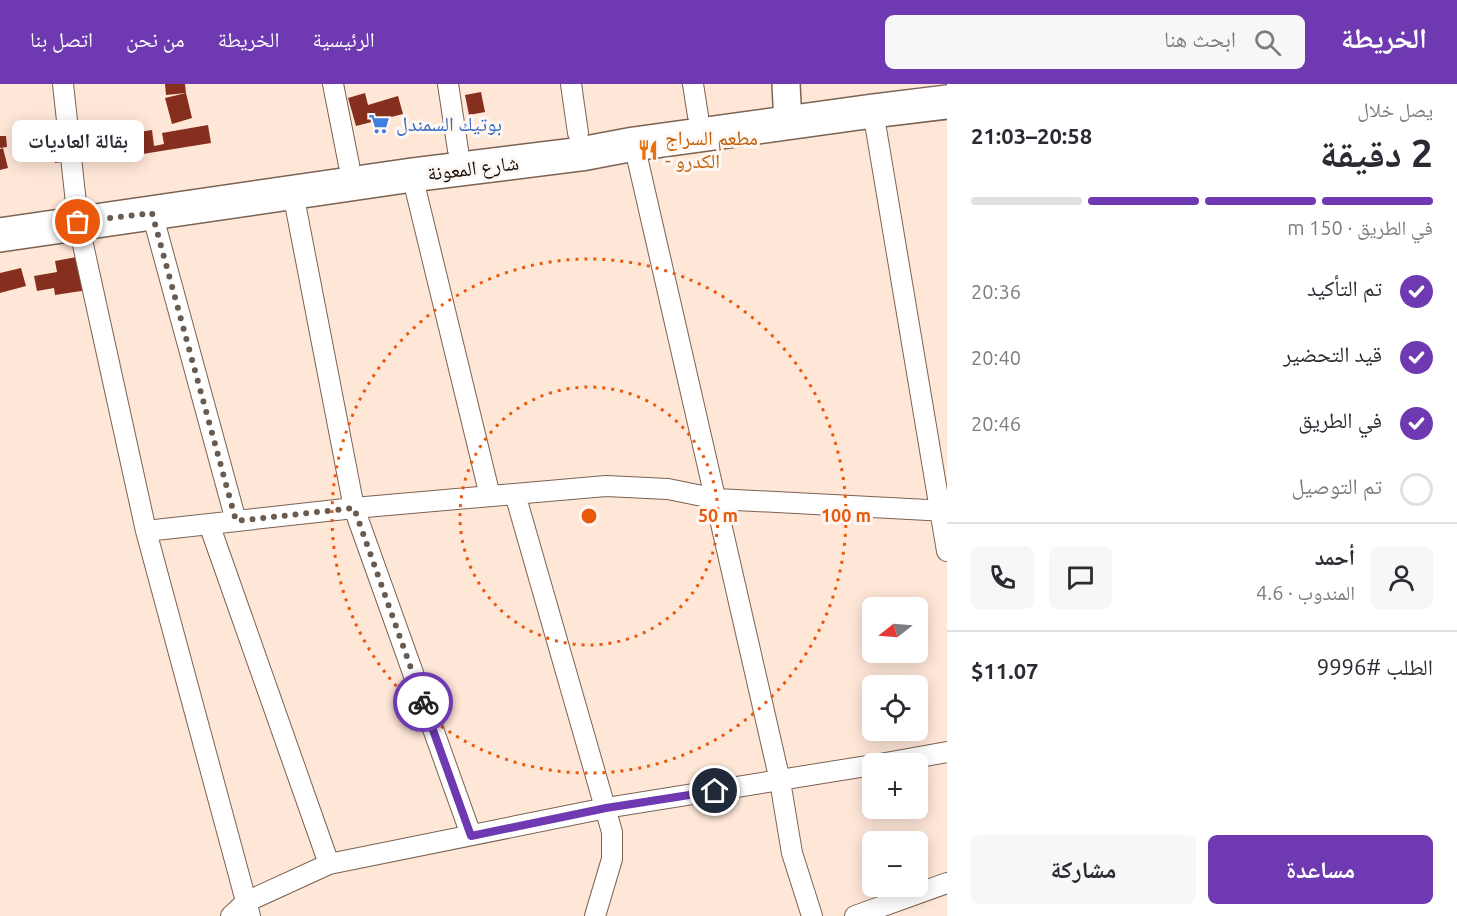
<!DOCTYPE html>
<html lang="ar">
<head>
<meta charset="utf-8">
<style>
  :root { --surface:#fff; --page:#f7f7f7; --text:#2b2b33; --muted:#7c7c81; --line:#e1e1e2; --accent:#6f3ab1 }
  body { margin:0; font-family:Ubuntu,"Noto Naskh Arabic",sans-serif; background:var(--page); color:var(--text); direction:rtl; height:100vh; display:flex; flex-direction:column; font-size:22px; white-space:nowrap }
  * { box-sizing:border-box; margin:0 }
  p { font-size:20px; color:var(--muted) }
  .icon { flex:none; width:33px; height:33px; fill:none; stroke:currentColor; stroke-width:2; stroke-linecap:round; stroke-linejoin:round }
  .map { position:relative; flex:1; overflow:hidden; direction:ltr }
  .panel { display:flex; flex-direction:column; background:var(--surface); width:510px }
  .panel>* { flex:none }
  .needle { width:39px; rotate:253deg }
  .buttons { position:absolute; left:862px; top:513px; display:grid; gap:12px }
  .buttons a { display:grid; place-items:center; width:66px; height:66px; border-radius:9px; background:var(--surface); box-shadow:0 3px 15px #0003; font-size:30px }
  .pin { position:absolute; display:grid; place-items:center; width:51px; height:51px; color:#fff; margin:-26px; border:3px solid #fff; border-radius:50%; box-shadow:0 2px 6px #0007 }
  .courier { position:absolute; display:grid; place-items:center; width:60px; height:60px; margin:-30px; border:4px solid #6f3ab1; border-radius:50%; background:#fff; color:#222; box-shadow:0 2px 8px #0007 }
  .bubble { position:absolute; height:42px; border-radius:9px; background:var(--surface); box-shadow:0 3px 15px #0003; font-size:20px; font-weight:700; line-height:42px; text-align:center; direction:rtl }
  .overview em { font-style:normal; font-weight:700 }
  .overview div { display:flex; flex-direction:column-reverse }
  .overview { display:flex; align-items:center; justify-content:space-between; height:102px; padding:0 24px }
  h1 { font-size:39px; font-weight:700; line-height:45px }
  .bar { display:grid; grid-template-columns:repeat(4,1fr); gap:9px 6px; align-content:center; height:72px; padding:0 24px }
  .bar i { height:8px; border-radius:4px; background:var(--line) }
  .bar .selected { background:var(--accent) }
  .bar p { grid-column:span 4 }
  .line { display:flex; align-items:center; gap:15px; padding:0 24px; border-top:2px solid var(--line) }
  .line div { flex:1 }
  .round { display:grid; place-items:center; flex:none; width:63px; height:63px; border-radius:9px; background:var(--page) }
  ol { padding:0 24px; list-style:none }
  li { display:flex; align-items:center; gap:18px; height:66px }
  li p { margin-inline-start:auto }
  li .icon { padding:6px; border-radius:50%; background:var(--accent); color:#fff; stroke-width:4 }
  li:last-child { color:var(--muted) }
  li i { width:33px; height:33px; border:3px solid var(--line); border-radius:50% }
  .button { display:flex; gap:12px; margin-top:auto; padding:12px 24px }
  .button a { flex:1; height:69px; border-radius:9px; background:var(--accent); color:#fff; font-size:24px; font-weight:700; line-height:69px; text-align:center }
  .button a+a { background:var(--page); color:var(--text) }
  header { display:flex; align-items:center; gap:36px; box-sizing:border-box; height:84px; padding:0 30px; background:var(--accent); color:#fff }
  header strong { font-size:28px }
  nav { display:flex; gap:33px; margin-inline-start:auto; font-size:21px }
  .search { width:420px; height:54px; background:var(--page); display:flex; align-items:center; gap:15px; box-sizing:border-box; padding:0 21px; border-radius:9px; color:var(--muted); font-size:22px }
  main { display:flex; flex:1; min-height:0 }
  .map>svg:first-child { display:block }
  .building { fill:#862f1f }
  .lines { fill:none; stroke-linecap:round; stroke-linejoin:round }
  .street-casing { stroke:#7b6252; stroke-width:22 }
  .secondary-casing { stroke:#7b6252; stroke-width:30 }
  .highway-casing { stroke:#7b6252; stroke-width:36 }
  .street { stroke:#fff; stroke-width:20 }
  .secondary { stroke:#fff; stroke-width:27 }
  .highway { stroke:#fff; stroke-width:33 }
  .done { stroke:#6a5b51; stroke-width:6; stroke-dasharray:0 10.8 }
  .route { stroke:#6f3ab1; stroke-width:8 }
  .ring { fill:none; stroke:#e8590c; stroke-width:3; stroke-dasharray:3 6 }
  .labels { text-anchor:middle; stroke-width:6; stroke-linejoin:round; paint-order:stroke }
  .shop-label { font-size:20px; fill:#366cbe; stroke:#fef8f4; text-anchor:start }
  .food-label { font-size:20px; fill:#c56008; stroke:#fef8f4; text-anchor:start }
  .street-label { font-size:20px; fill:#191009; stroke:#fef8f4 }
  .centre { fill:#e8590c; stroke:#fef8f4; stroke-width:3 }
  .ring-label { font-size:18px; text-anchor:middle; font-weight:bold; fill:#e8590c; stroke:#fef8f4; stroke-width:6; stroke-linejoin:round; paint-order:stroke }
</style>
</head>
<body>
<header>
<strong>الخريطة</strong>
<div class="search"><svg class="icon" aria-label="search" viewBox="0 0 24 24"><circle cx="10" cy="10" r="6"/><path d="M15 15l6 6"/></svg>ابحث هنا</div>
<nav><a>الرئيسية</a><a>الخريطة</a><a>من نحن</a><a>اتصل بنا</a></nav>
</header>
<main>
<section class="panel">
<div class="overview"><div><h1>2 دقيقة</h1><p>يصل خلال</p></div><em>20:58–21:03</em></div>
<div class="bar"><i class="selected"></i><i class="selected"></i><i class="selected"></i><i></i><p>في الطريق · 150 m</p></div>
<ol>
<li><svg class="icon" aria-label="check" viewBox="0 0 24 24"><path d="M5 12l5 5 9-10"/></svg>تم التأكيد<p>20:36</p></li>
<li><svg class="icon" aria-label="check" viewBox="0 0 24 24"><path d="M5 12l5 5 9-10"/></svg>قيد التحضير<p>20:40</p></li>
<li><svg class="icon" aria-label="check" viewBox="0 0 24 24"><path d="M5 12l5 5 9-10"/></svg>في الطريق<p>20:46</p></li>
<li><i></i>تم التوصيل</li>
</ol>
<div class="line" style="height:108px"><a class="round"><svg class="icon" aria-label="person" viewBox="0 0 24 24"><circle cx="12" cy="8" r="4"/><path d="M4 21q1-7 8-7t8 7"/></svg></a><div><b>أحمد</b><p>المندوب · 4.6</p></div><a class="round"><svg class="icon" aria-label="chat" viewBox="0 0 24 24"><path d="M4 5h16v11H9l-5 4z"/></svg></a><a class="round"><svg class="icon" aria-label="phone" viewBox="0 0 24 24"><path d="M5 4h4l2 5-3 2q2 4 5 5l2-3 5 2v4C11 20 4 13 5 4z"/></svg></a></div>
<div class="line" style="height:78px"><div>الطلب #9996</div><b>$11.07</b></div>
<div class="button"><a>مساعدة</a><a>مشاركة</a></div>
</section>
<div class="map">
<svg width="947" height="832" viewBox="0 0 947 832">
  <rect width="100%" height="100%" fill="#ffe7d8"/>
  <path class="building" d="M165,0H185L186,9L166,11Z
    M481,8L485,28L469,31L465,11Z
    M186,9L192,34L172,40L165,14Z
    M365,9L368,21L398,12L403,30L356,42L348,14Z
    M64,41L72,76L55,79L48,44Z
    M208,41L211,59L124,73L120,51L152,46L154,62L164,60L162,49Z
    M117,49L122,68L96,74L91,55Z
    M0,52H6L7,63L0,64Z
    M3,64L8,84L0,86V65Z
    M82,172L88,206L55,211L54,204L37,207L34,192L57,188L55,177Z
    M21,184L26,202L0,209V189Z"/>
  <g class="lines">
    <g class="street-casing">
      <path id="street" d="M63,0L76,119
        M333,0L349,81
        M448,0L458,66
        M571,0L578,49
        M693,0L698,32
        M873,27L947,467
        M634,60L780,697L792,769L812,832
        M412,91L490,412
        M293,109L354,424L471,751
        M152,129L236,437
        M78,138L146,447L250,832
        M515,410L612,748V775L595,832
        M209,440L329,780
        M146,447L354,424L606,402L668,405L717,415L947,427
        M880,680L947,668
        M231,832L246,818L329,780L606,724L873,681
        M855,832L947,799"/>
    </g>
    <g class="secondary-casing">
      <path id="secondary" d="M786,0L788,39"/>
    </g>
    <g class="highway-casing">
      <path id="highway" d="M0,151L412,91L581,70L634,60L873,27L947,18"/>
    </g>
    <use href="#street" class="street"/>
    <use href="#secondary" class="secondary"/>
    <use href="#highway" class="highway"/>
  </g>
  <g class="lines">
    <path class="done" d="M78,138L152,129L236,437L354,424L423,618"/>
    <path class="route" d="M423,618L471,752L606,724L715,707"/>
  </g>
  <g class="ring">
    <circle cx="589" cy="432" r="129"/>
    <circle cx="589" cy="432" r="257"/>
  </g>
  <defs>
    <g id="supermarket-bare" transform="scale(1.62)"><path d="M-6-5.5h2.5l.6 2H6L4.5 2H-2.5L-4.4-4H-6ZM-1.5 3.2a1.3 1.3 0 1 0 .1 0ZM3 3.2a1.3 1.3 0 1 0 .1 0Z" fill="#3f7fe0" stroke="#fef8f4" stroke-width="2.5" paint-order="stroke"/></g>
    <g id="restaurant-bare" transform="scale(1.62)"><path d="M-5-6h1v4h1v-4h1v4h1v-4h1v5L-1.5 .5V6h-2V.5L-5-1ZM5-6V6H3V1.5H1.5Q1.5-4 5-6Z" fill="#e8710a" stroke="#fef8f4" stroke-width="2.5" paint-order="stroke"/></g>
  </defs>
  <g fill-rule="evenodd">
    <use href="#supermarket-bare" x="379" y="40"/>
    <use href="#restaurant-bare" x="648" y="66"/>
  </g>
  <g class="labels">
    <g class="shop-label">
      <text x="396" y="47">بوتيك السمندل</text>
    </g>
    <g class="food-label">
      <text x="665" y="61">مطعم السراج<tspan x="665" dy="23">- الكدرو</tspan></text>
    </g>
    <g class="street-label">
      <text transform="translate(473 84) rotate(-7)" y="7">شارع المعونة</text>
    </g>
  </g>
  <circle cx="589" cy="432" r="9" class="centre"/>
  <g class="ring-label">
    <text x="718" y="438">50 m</text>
    <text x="846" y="438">100 m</text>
  </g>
</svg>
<div class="buttons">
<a><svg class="needle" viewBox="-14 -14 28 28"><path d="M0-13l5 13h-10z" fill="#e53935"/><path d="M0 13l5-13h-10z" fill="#7c7c81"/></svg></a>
<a><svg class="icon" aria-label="locate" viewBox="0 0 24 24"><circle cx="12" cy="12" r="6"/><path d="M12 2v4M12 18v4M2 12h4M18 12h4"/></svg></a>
<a>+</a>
<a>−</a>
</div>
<div class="pin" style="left:78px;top:138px;background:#ea580c"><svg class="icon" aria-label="bag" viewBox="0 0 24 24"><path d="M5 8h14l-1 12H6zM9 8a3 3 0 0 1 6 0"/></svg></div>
<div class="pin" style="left:715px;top:707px;background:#1f2937"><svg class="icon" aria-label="home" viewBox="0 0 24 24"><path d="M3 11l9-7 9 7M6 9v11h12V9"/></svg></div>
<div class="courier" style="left:423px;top:618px"><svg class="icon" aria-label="bike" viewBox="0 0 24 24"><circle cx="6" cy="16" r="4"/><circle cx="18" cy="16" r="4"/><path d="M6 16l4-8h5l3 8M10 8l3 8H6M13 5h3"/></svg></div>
<div class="bubble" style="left:12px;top:36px;width:132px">بقالة العاديات</div>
</div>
</main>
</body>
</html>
